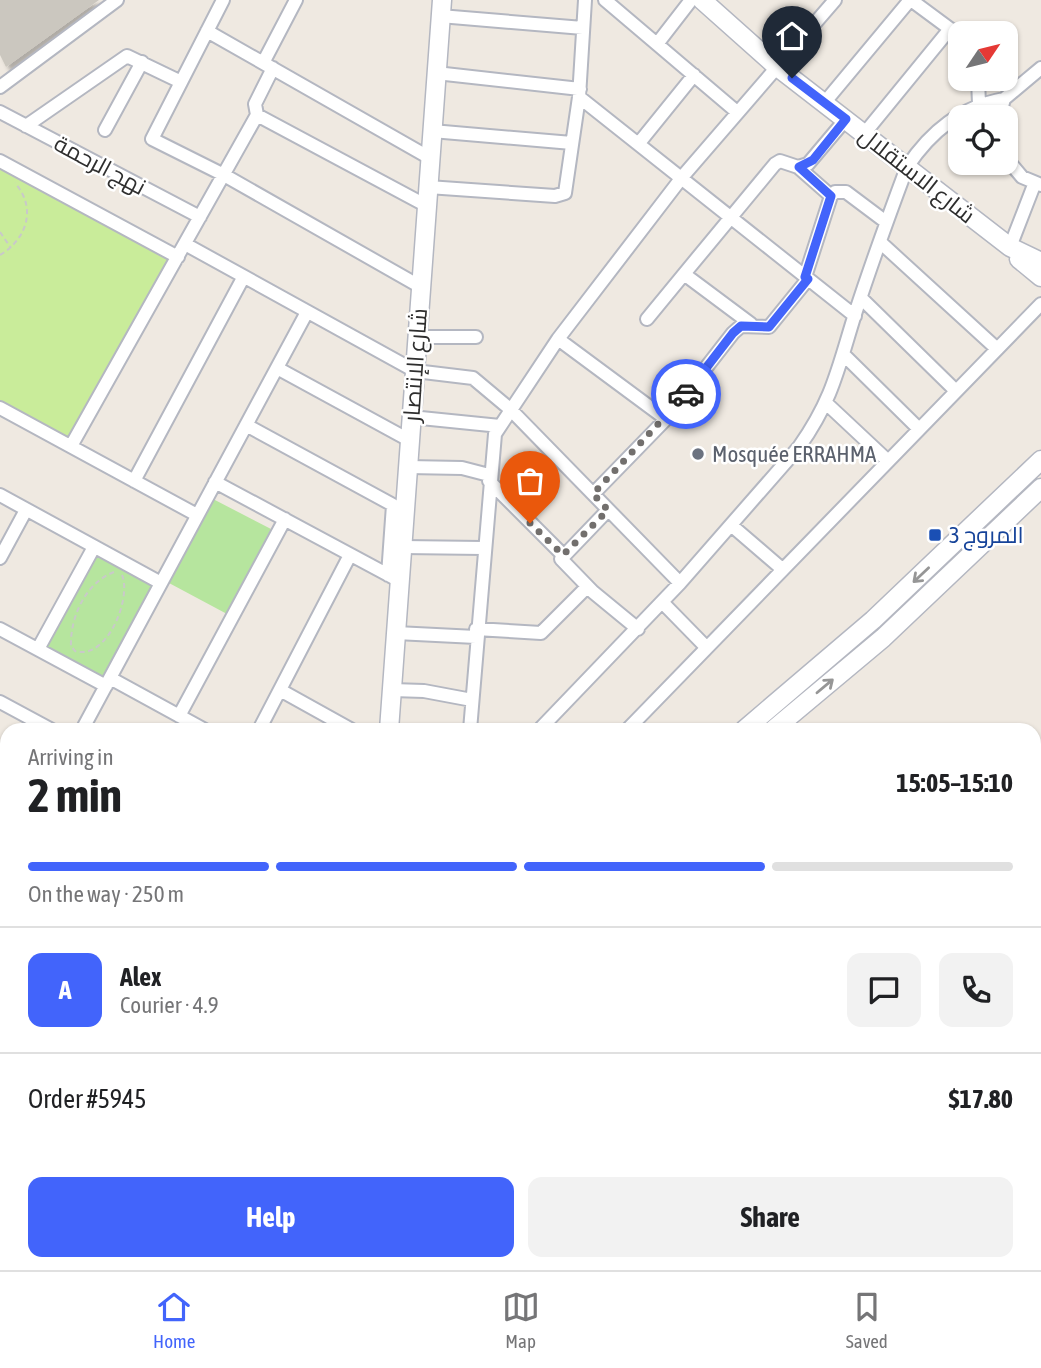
<!DOCTYPE html>
<html lang="en">
<head>
<meta charset="utf-8">
<style>
  :root { --surface:#fff; --page:#f2f2f2; --text:#202124; --muted:#757577; --line:#e0e0e0; --accent:#4264fb }
  body { margin:0; font-family:"Asap Condensed",Cairo,sans-serif; background:var(--page); color:var(--text); height:100vh; display:flex; flex-direction:column; font-size:26px; white-space:nowrap }
  * { box-sizing:border-box; margin:0 }
  p { font-size:23px; color:var(--muted) }
  .icon { flex:none; width:38px; height:38px; fill:none; stroke:currentColor; stroke-width:2; stroke-linecap:round; stroke-linejoin:round }
  .map { position:relative; flex:1; overflow:hidden }
  .sheet { position:absolute; left:0px; top:723px; width:1041px; height:548px; display:flex; flex-direction:column; background:var(--surface); border-radius:21px 21px 0 0; box-shadow:0 2px 5px #0004 }
  .sheet>* { flex:none }
  .needle { width:46px; rotate:55deg }
  .buttons { position:absolute; left:948px; top:21px; display:grid; gap:14px }
  .buttons a { display:grid; place-items:center; width:70px; height:70px; border-radius:14px; background:var(--surface); box-shadow:0 2px 5px #0004; font-size:35px }
  .pin { position:absolute; display:grid; place-items:center; width:60px; height:60px; color:#fff; margin:-72px -30px; border-radius:50% 50% 50% 0; rotate:-45deg; box-shadow:0 0 7px #0007 }
  .pin .icon { rotate:45deg }
  .courier { position:absolute; display:grid; place-items:center; width:70px; height:70px; margin:-35px; border:5px solid #4264fb; border-radius:50%; background:#fff; color:#222; box-shadow:0 2px 9px #0007 }
  .head em { font-style:normal; font-weight:700 }
  .head div { display:flex; flex-direction:column-reverse }
  .head { display:flex; align-items:center; justify-content:space-between; height:119px; padding:0 28px }
  h1 { font-size:46px; font-weight:700; line-height:52px }
  .bar { display:grid; grid-template-columns:repeat(4,1fr); gap:10px 7px; align-content:center; height:84px; padding:0 28px }
  .bar i { height:9px; border-radius:5px; background:var(--line) }
  .bar .current { background:var(--accent) }
  .bar p { grid-column:span 4 }
  .line { display:flex; align-items:center; gap:18px; padding:0 28px; border-top:2px solid var(--line) }
  .line div { flex:1 }
  .round { display:grid; place-items:center; flex:none; width:74px; height:74px; border-radius:14px; background:var(--page) }
  .button { display:flex; gap:14px; margin-top:auto; padding:14px 28px }
  .button a { flex:1; height:80px; border-radius:14px; background:var(--accent); color:#fff; font-size:28px; font-weight:700; line-height:80px; text-align:center }
  .button a+a { background:var(--page); color:var(--text) }
  .dock { display:flex; justify-content:space-around; align-items:center; height:98px; border-top:2px solid var(--line); background:var(--surface); font-size:19px; color:var(--muted) }
  .dock a { display:grid; justify-items:center; gap:4px }
  .dock .current { color:var(--accent) }
  .map>svg:first-child { display:block }
  .green { fill:#b6e59e }
  .pitch { fill:#c9ec9a }
  .building { fill:#cbc7bf; filter:url(#shadow) }
  .lines { fill:none; stroke-linecap:round; stroke-linejoin:round }
  .lane-casing { stroke:#b4b7c1; stroke-width:10 }
  .street-casing { stroke:#b4b7c1; stroke-width:16 }
  .secondary-casing { stroke:#b4b7c1; stroke-width:21 }
  .path { stroke:#c9c9c9; stroke-width:2; stroke-dasharray:5 3.5; stroke-linecap:butt }
  .lane { stroke:#fff; stroke-width:6 }
  .street { stroke:#fff; stroke-width:12 }
  .secondary { stroke:#fff; stroke-width:18 }
  .oneway { stroke:#969696 }
  .done { stroke:#726f6d; stroke-width:7; stroke-dasharray:0 12.6 }
  .route { stroke:#4264fb; stroke-width:9 }
  .worship-dot { fill:#6b7280; stroke:#fff; stroke-width:2.5 }
  .transit-dot { fill:#1a4fb4; stroke:#fff; stroke-width:2.5 }
  .labels { text-anchor:middle; stroke-width:5; stroke-linejoin:round; paint-order:stroke }
  .street-label { font-size:23px; fill:#2e2e2e; stroke:#fff }
  .worship-label { font-size:23px; fill:#5b616d; stroke:#fff; text-anchor:start }
  .transit-label { font-size:23px; fill:#164399; stroke:#fff; text-anchor:start }
</style>
</head>
<body>
<div class="map">
<svg width="1041" height="1270" viewBox="0 0 1041 1270">
  <defs>
    <filter id="shadow"><feDropShadow dx="4.5" dy="4.5" stdDeviation="2" flood-color="#0004"/></filter>
  </defs>
  <rect width="100%" height="100%" fill="#efe9e1"/>
  <path class="green" d="M213,499L271,529L227,614L169,583Z
    M95,554L152,586L101,679L44,648Z"/>
  <path class="pitch" d="M0,168L172,258L73,440L0,401Z"/>
  <path class="building" d="M0,0H99L6,67L0,55Z"/>
  <g class="lines">
    <g class="lane-casing">
      <path id="lane" d="M93,1270L97,1264"/>
    </g>
    <g class="street-casing">
      <path id="street" d="M223,0L152,139L224,175L421,287
        M605,0L737,112
        M911,0L961,37
        M440,16L583,28
        M207,31L430,158
        M657,44L691,0
        M263,63L296,0
        M436,73L580,89
        M978,79L979,104
        M0,87L117,0
        M579,97L855,316
        M825,102L910,0
        M0,112L200,217
        M257,115L255,104L273,68
        M999,117L1004,99L1041,68
        M26,126L127,56L179,81
        M105,130L142,62
        M432,131L572,143
        M864,134L949,30
        M639,143L694,75
        M1006,158L1022,177L1041,185
        M0,161L178,257
        M798,167L831,196
        M428,187L555,196L565,193L579,97L585,0
        M880,242L996,348
        M185,244L415,371L473,378L510,409L680,583
        M1010,247L1034,185
        M805,277L831,196L835,192H846L886,222
        M861,298L956,391
        M647,319L684,274
        M751,324L684,274L775,164L780,161L798,167L808,164L846,119
        M416,337H476
        M558,339L666,419L593,494
        M845,356L918,428
        M277,368L409,440
        M826,403L888,461
        M0,408L197,515
        M411,417L500,426
        M666,419L733,333L741,326L769,327L808,279
        M246,425L393,505L388,575
        M71,446L257,115L427,206
        M408,467L462,468L489,475
        M134,481L243,278
        M489,481L563,555
        M215,482L394,578
        M0,495L161,583
        M608,510L561,559L593,592L638,629
        M731,525L781,568
        M402,547L483,548
        M0,558L26,510
        M662,602L706,647
        M0,629L106,686
        M476,629L541,633L587,587
        M396,633L476,637
        M38,649L94,547
        M110,678L205,730
        M280,690L352,730
        M392,690L424,691L472,700
        M0,702L52,730
        M179,716L285,519
        M82,730L307,312
        M259,730L350,555
        M470,730L495,434L558,339L683,176L835,0
        M539,730L680,583L799,447C833,399 838,368 855,314C871,265 889,215 907,167C931,131 961,107 1004,99
        M627,730L1041,304
        M0,772L7,776
        M1034,848L1041,851
        M0,924L7,911
        M0,1027L7,1013
        M0,1083L7,1079
        M608,1264L612,1270"/>
    </g>
    <g class="secondary-casing">
      <path id="secondary" d="M702,0L776,66L1010,247L1041,262
        M1019,259L1041,277
        M389,730L442,0
        M744,730L873,620L1041,460
        M773,730L883,638L1041,488
        M0,849L7,853
        M242,1270L247,1264
        M266,1270L272,1264"/>
    </g>
    <path class="path" d="M0,232L11,248
      M0,255C27,239 37,208 15,183
      M114,572C85,583 70,618 71,646L75,651C107,661 132,598 122,575"/>
    <use href="#lane" class="lane"/>
    <use href="#street" class="street"/>
    <use href="#secondary" class="secondary"/>
  </g>
  <defs><path id="oneway-shaft" d="M-6 0H5M1.5-3L5.5 0L1.5 3" fill="none" stroke-width="1.6" stroke-linecap="round" stroke-linejoin="round" transform="scale(1.75)"/></defs>
  <g class="oneway">
    <use href="#oneway-shaft" transform="translate(921 575) rotate(137)"/>
    <use href="#oneway-shaft" transform="translate(825 686) rotate(-40)"/>
  </g>
  <g class="lines">
    <path class="done" d="M530,523L563,555L608,510L593,494L686,394"/>
    <path class="route" d="M686,394L733,333L741,326L769,327L808,279L805,277L831,196L799,167L813,160L846,119L792,78"/>
  </g>
  <circle class="worship-dot" cx="698" cy="454" r="7"/>
  <rect class="transit-dot" x="928" y="528" width="14" height="14" rx="3.5"/>
  <g class="labels">
    <g class="street-label">
      <text transform="translate(100 165) rotate(28)" y="8">نهج الرحمة</text>
      <text transform="translate(917 175) rotate(38)" y="8">شارع الاستقلال</text>
      <text transform="translate(415 365) rotate(-86)" y="8">شارع الإنتصار</text>
    </g>
    <g class="worship-label">
      <text x="712" y="462">Mosquée ERRAHMA</text>
    </g>
    <g class="transit-label">
      <text x="949" y="543">المروج 3</text>
    </g>
  </g>
</svg>
<div class="buttons">
<a><svg class="needle" viewBox="-14 -14 28 28"><path d="M0-13l5 13h-10z" fill="#e53935"/><path d="M0 13l5-13h-10z" fill="#757577"/></svg></a>
<a><svg class="icon" aria-label="locate" viewBox="0 0 24 24"><circle cx="12" cy="12" r="6"/><path d="M12 2v4M12 18v4M2 12h4M18 12h4"/></svg></a>
</div>
<div class="pin" style="left:530px;top:523px;background:#ea580c"><svg class="icon" aria-label="bag" viewBox="0 0 24 24"><path d="M5 8h14l-1 12H6zM9 8a3 3 0 0 1 6 0"/></svg></div>
<div class="pin" style="left:792px;top:78px;background:#1f2937"><svg class="icon" aria-label="home" viewBox="0 0 24 24"><path d="M3 11l9-7 9 7M6 9v11h12V9"/></svg></div>
<div class="courier" style="left:686px;top:394px"><svg class="icon" aria-label="car" viewBox="0 0 24 24"><path d="M5 17H2v-5l4-1 3-4h7l3 4 3 1v5h-3M9 17h6M6 11h13"/><circle cx="7" cy="17" r="2"/><circle cx="17" cy="17" r="2"/></svg></div>
<section class="sheet">
<div class="head"><div><h1>2 min</h1><p>Arriving in</p></div><em>15:05–15:10</em></div>
<div class="bar"><i class="current"></i><i class="current"></i><i class="current"></i><i></i><p>On the way · 250 m</p></div>
<div class="line" style="height:126px"><b class="round" style="background:var(--accent);color:#fff">A</b><div><b>Alex</b><p>Courier · 4.9</p></div><a class="round"><svg class="icon" aria-label="chat" viewBox="0 0 24 24"><path d="M4 5h16v11H9l-5 4z"/></svg></a><a class="round"><svg class="icon" aria-label="phone" viewBox="0 0 24 24"><path d="M5 4h4l2 5-3 2q2 4 5 5l2-3 5 2v4C11 20 4 13 5 4z"/></svg></a></div>
<div class="line" style="height:91px"><div>Order #5945</div><b>$17.80</b></div>
<div class="button"><a>Help</a><a>Share</a></div>
</section>
</div>
<nav class="dock">
<a class="current"><svg class="icon" aria-label="home" viewBox="0 0 24 24"><path d="M3 11l9-7 9 7M6 9v11h12V9"/></svg>Home</a>
<a><svg class="icon" aria-label="map" viewBox="0 0 24 24"><path d="M3 6l6-2 6 2 6-2v14l-6 2-6-2-6 2zM9 4v14M15 6v14"/></svg>Map</a>
<a><svg class="icon" aria-label="saved" viewBox="0 0 24 24"><path d="M7 4h10v16l-5-4-5 4z"/></svg>Saved</a>
</nav>
</body>
</html>
